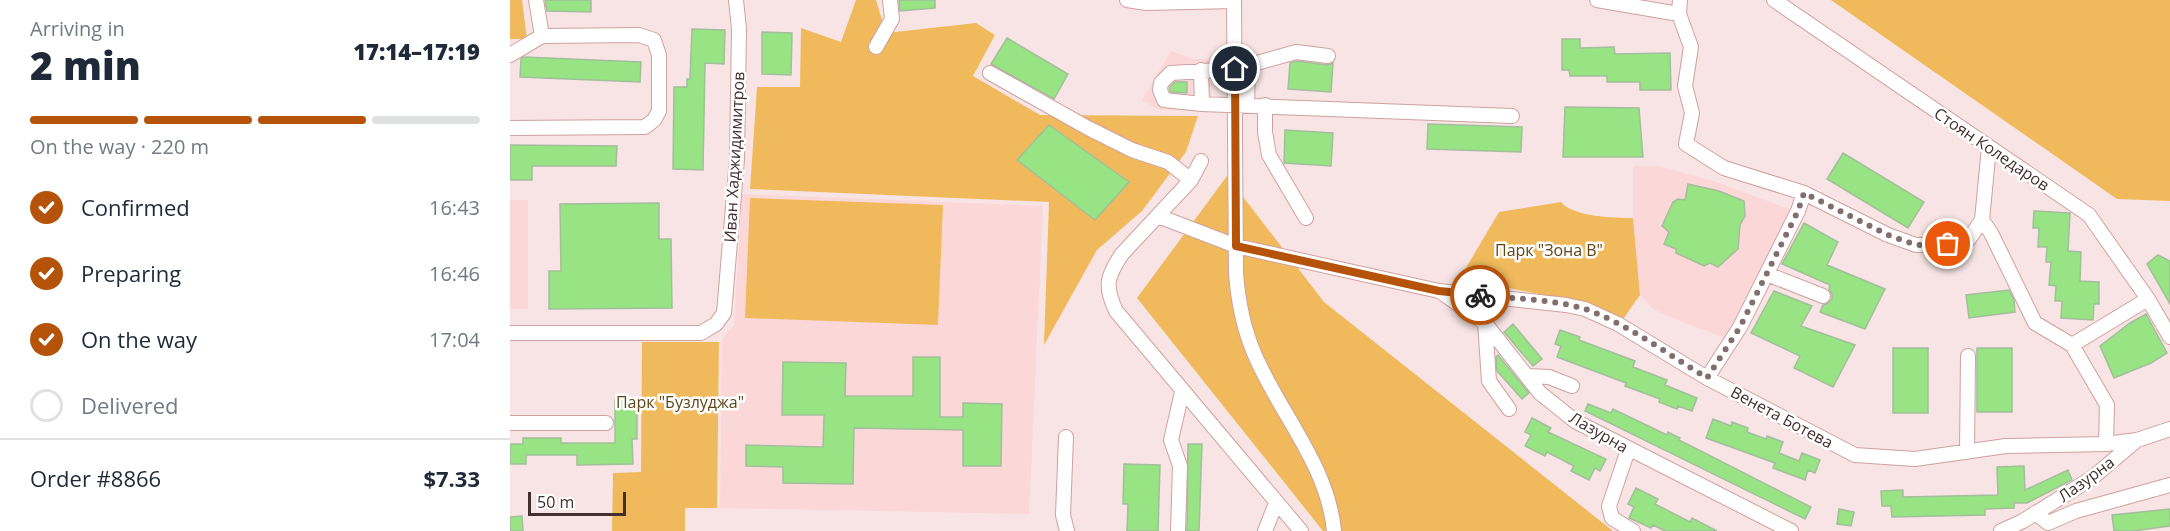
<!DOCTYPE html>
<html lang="en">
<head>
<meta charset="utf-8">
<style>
  :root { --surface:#fff; --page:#f2f2f3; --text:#1f2937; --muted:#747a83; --line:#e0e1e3; --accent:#b45309 }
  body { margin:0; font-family:"Open Sans",sans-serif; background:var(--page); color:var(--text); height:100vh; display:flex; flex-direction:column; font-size:22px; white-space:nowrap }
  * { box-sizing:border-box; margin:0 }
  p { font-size:20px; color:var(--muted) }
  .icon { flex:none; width:33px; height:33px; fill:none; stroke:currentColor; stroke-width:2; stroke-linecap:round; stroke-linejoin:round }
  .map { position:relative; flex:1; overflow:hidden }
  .sheet { display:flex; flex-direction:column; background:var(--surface); width:510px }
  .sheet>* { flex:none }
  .scale { position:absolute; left:18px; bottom:15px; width:98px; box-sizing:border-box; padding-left:6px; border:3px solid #422f2f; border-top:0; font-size:16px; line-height:21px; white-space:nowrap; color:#422f2f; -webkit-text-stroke:4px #fff; paint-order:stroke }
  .pin { position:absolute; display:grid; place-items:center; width:51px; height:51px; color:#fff; margin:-26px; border:3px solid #fff; border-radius:50%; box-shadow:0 2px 6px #0007 }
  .courier { position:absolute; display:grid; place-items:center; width:60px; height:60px; margin:-30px; border:4px solid #b45309; border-radius:50%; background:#fff; color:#222; box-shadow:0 2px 8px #0007 }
  .head em { font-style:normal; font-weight:800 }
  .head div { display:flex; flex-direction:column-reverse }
  .head { display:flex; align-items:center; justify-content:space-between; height:102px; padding:0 30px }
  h1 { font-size:39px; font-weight:800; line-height:45px }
  .bar { display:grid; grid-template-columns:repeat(4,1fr); gap:9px 6px; align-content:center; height:72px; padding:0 30px }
  .bar i { height:8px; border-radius:4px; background:var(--line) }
  .bar .on { background:var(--accent) }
  .bar p { grid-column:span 4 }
  .line { display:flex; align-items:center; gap:15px; padding:0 30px; border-top:2px solid var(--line) }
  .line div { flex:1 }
  ol { padding:0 30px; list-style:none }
  li { display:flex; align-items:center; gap:18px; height:66px }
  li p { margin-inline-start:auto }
  li .icon { padding:6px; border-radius:50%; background:var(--accent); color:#fff; stroke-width:4 }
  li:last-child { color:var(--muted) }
  li i { width:33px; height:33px; border:3px solid var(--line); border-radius:50% }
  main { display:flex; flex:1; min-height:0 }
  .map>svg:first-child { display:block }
  .built { fill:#fbd8d7 }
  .green { fill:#f0ba5c }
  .building { fill:#98e384; stroke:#a3be9c; stroke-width:1.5 }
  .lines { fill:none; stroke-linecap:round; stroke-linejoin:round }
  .minor-casing { stroke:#cfa1a0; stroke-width:16 }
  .minor { stroke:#fff; stroke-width:14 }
  .done { stroke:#826e6e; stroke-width:6; stroke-dasharray:0 10.8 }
  .route { stroke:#b45309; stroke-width:8 }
  .labels { text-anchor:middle; stroke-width:5; stroke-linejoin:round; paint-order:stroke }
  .street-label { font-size:16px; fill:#422f2f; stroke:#fff }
  .park-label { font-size:16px; fill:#604719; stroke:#fff }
</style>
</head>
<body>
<main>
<section class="sheet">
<div class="head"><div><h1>2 min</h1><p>Arriving in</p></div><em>17:14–17:19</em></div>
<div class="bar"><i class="on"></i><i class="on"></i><i class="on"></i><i></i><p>On the way · 220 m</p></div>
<ol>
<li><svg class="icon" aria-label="check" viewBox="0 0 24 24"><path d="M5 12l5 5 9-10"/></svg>Confirmed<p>16:43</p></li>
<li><svg class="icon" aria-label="check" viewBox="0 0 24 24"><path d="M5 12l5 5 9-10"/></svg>Preparing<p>16:46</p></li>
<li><svg class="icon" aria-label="check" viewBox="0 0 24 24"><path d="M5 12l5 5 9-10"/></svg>On the way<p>17:04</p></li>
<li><i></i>Delivered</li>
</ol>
<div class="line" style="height:78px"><div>Order #8866</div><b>$7.33</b></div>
</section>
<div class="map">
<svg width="1660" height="531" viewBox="0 0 1660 531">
  <rect width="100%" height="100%" fill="#f8e4e4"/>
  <path class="built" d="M661,51L683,59H702V111L650,110L632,100Z
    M1123,166H1147L1207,182L1281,210L1239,301L1218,339L1157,316L1142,308L1130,295L1123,218Z
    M232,194L533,206L519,514L210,508L212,340L224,325Z
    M0,200H18V309H0Z"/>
  <path class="green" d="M0,0H12L17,39H0Z
    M346,0H366L376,33L466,23L485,35L463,76L530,115L688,116L676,152L632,211L587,250L534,345L539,202L240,189L247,87H290L291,28L331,42Z
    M1321,0H1660V201L1607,199Z
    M717,176L814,302L1103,531H813L627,298Z
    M240,198L433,205L428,325L235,318Z
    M1051,202C1063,217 1105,218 1123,218L1130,295L1111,322L1072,303L950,278L989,212Z
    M132,342H209L207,508H175V531H102L103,473L131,472Z"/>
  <path class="building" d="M35,0H81V12L37,11Z
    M389,0H425V8L390,11Z
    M182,29L215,30L214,64L195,63L193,170L163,169L164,87H177V79H180Z
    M252,32L282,33L281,75L252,74Z
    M497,38L558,74L544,99L481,64Z
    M1052,39H1070V48L1104,47L1105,54L1160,53L1161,90H1130V82H1097V76H1060L1059,70H1052Z
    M14,57L131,62L130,82L10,77L11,59Z
    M787,61L817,65L823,63L821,92L778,89L780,63Z
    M665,82H677V93L660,92V87Z
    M1055,107L1129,108L1133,157H1053Z
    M918,124L1012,127L1011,152L917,149Z
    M539,125L619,182L585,220L507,160Z
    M775,130L823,133L821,166L774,163Z
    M0,145L107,146L106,166H22V180H0Z
    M1333,153L1414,202L1398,228L1317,179Z
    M1178,184L1209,191L1234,201L1235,216L1230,225L1228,249L1208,267L1200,263L1194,266L1166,253V249L1154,244L1159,232L1152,226L1163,202L1168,199L1175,200Z
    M149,203V239H161L162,308L39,309V271H51L50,204Z
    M1524,211L1560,213L1558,251L1571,252L1570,281L1589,282V304H1584L1583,320L1551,318L1552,301H1545L1546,286L1539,285L1541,262H1536L1537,247H1528L1529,228H1523Z
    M1294,223L1328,242L1317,265L1375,289L1355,329L1310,312L1313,305L1318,303L1322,299V294L1319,289L1320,285L1272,264Z
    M1648,255L1660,261V304L1637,264Z
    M1499,290L1504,300L1505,312L1459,318L1456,295Z
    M1264,291L1302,306L1291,326L1345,345L1323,387L1284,368L1290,356L1241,333Z
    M1636,314L1657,353L1641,363L1604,378L1590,346L1620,323Z
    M1003,324L1032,359L1023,366L994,332Z
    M1050,330L1070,337L1069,340L1125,361L1123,367L1157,380L1155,385L1187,398L1182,411L1168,406L1167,409L1149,402L1150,399L1115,386L1116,383L1047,357L1051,346L1045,344Z
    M1383,348H1418V413H1383Z
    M1467,348H1502V412H1467Z
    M988,355L1019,393L1012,399L987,371L986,357Z
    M403,357H430V417H453V403L492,404L491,466H453V430L344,428L343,484L273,483V467L236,466V445L313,447L314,415H272L273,362L336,363L335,396H403Z
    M105,400H127V439H122L123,464L67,465V455H16V464H0V444H13V438H51V443H105Z
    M1078,404L1101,413L1103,409L1157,435L1158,432L1170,438L1169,440L1301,507L1295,519L1075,411Z
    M1022,418L1041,428L1038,432L1096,459L1090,471L1085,468L1079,480L1061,471L1064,466L1037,452L1035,456L1015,446L1021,435L1015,432Z
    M1203,419L1221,426L1222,422L1238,428L1237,432L1256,439L1257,436L1273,442L1269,453L1289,461L1292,453L1310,460L1305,473L1298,470L1295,480L1263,468L1265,463L1196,438Z
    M678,444H692L689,531H677Z
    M614,464L650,465L648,531H617L618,504H613Z
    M1514,466L1515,490L1558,470L1562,480L1517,503H1504V508L1475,509V515L1382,517L1381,506H1372L1371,491L1393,490V497L1488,495L1487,467Z
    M1126,488L1148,499L1145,504L1180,522L1182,518L1207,531H1155L1143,525L1141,528L1119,518L1124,507L1118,504Z
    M1329,509L1344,512L1341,526L1327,524Z
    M1660,509V526L1623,531H1604L1602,515Z
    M12,516L13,531H0V517Z"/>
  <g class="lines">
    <g class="minor-casing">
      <path id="minor" d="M617,0L637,3L724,1
        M724,0L726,273C728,300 733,327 744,353C769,413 818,465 824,531
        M1087,0L1169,14
        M1170,0L1169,14L1181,47L1175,86L1182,113L1176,144L1214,168L1294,193L1378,235L1406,245L1439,244L1459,239L1472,220L1479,147
        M1264,0L1579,215L1638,299L1660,337
        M366,47L382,19L380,0
        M0,55L32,36
        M818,56L786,52L725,69L661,73L651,83L650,90L654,100L692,104L1002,116
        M691,70L692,104
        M480,73L578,128L622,150L658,162L681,180
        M737,105L738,67
        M755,105V132L759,155L796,218
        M0,128L135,127L144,120L149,111V55L144,40L129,35L32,36L26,0
        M691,161L681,180L612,254C597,276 594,286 606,311L791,531
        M648,216L726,246L929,291L1056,305L1075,309L1108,324L1197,378L1345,455L1405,459L1496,446L1596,444L1627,440L1660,429
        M1472,220L1481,233L1525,323L1562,345L1597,405L1596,444
        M1257,274L1313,296
        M931,292L975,323L1030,393L1065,421L1281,531
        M975,323L979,381L999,409
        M0,333H191L206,324L214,313L227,159L229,29L226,0
        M1562,345L1638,299
        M1018,376L1039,377L1062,386
        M1197,378L1230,327L1288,211L1294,193
        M0,423H96
        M556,437L553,515L557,531
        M1118,450L1099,506L1102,518L1123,531
        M1457,452L1458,356
        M1525,513L1538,523L1566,511L1660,485
        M668,531L670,466L661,440L672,392
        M755,531L766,503
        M1491,531L1513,521L1582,478L1627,440"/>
    </g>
    <use href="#minor" class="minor"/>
  </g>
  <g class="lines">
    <path class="done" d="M970,295C1004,299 1042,299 1075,309C1114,322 1161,356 1197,378L1230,327L1288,211L1294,193L1378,235L1406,245L1438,244"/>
    <path class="route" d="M725,69L726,246L929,291L970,295"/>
  </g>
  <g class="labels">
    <g class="street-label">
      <text transform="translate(1482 149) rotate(34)" y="6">Стоян Коледаров</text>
      <text transform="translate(224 157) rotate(-87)" y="6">Иван Хаджидимитров</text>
      <text transform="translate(1272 417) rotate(28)" y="6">Венета Ботева</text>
      <text transform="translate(1089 432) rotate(30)" y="6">Лазурна</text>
      <text transform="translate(1576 479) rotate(-36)" y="6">Лазурна</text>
    </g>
    <g class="park-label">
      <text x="1039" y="256">Парк "Зона В"</text>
      <text x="170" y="408">Парк "Бузлуджа"</text>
    </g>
  </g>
</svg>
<div class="scale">50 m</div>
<div class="pin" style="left:1438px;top:244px;background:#ea580c"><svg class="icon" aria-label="bag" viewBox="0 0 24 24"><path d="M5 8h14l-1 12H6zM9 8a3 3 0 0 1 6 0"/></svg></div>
<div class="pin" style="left:725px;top:69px;background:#1f2937"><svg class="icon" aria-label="home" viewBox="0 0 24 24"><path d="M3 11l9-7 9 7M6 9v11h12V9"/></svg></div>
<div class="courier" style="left:970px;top:295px"><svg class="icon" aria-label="bike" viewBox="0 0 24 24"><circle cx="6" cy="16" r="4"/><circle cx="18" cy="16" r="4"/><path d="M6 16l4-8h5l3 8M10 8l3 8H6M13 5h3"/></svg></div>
</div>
</main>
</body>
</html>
